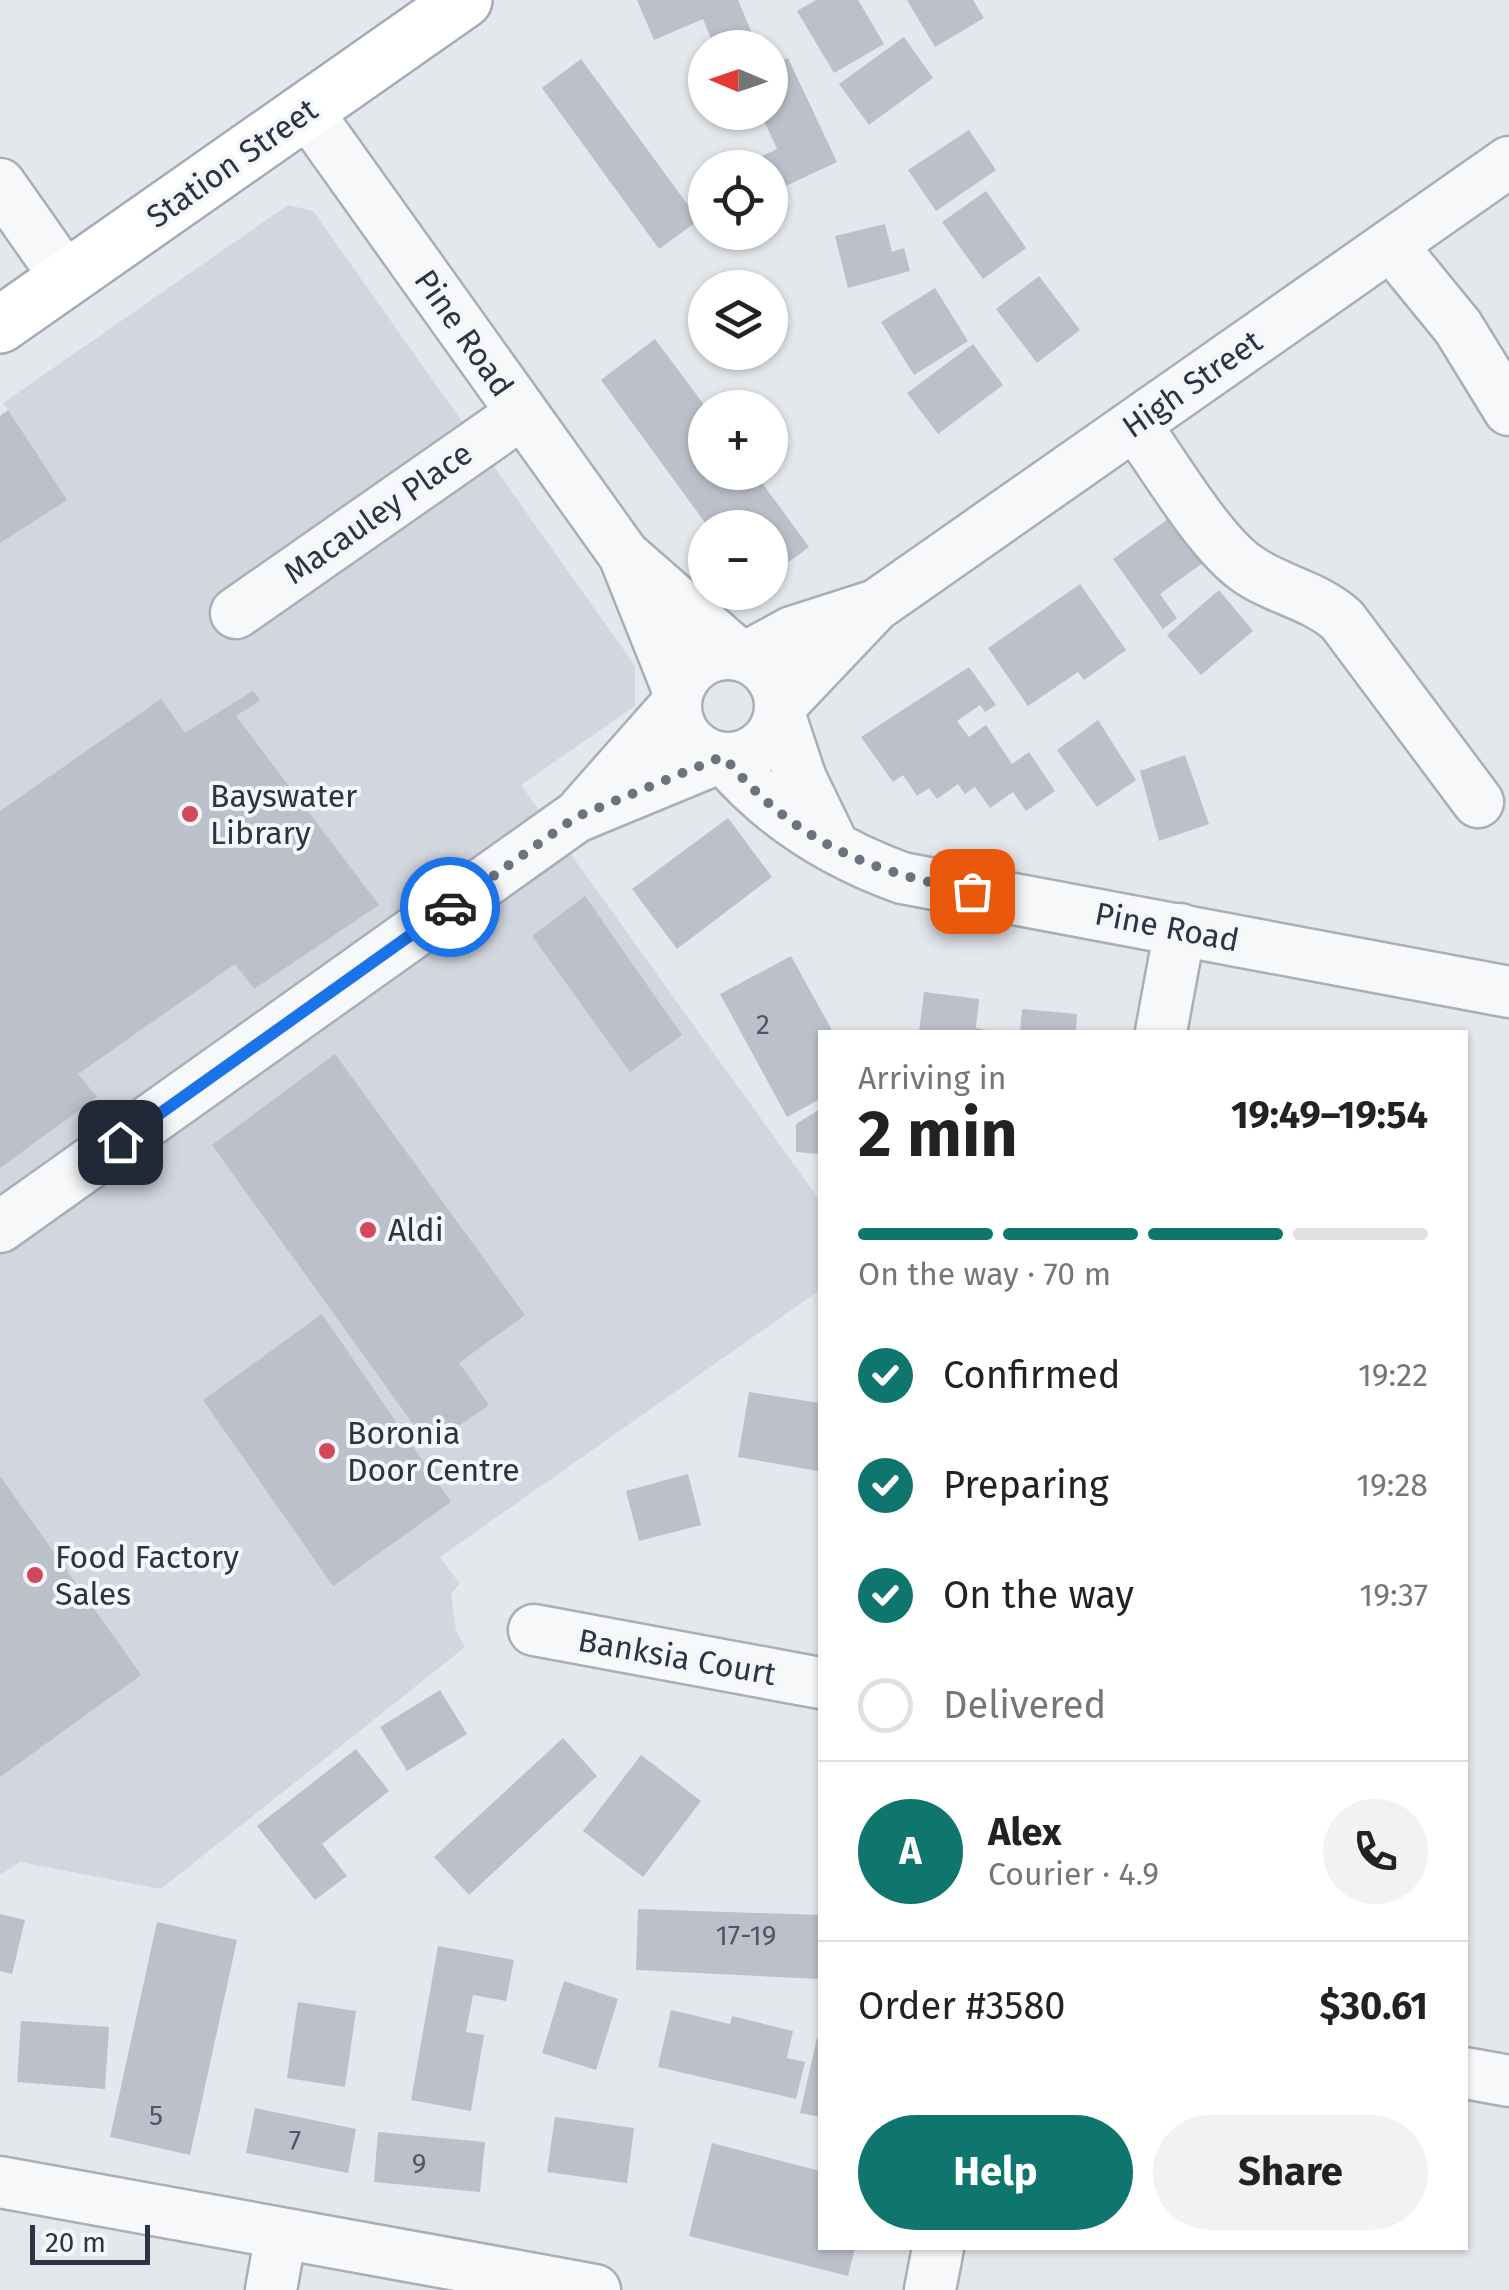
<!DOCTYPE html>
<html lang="en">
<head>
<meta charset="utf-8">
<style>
  :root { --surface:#fff; --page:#f2f2f2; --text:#222; --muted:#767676; --line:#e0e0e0; --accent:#0f766e }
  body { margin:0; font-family:"Fira Sans",sans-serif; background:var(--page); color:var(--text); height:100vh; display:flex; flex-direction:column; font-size:38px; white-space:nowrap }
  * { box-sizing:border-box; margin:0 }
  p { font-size:32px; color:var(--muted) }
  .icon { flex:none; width:55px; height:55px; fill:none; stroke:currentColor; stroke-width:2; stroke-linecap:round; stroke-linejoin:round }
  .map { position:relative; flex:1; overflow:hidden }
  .sheet { position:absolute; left:818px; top:1030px; width:650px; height:1220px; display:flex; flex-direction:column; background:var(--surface); border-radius:0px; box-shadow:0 2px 8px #0004 }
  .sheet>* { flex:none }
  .needle { width:65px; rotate:272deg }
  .tools { position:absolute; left:688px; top:30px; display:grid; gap:20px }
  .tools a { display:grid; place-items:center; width:100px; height:100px; border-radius:50%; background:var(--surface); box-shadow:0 2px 8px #0004; font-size:50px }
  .scale { position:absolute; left:30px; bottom:25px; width:120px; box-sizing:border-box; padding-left:10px; border:5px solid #2b3445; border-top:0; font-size:28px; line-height:35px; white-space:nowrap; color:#2b3445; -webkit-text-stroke:8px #f4f6f9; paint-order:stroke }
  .pin { position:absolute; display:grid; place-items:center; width:85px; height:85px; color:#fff; margin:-42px; border-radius:20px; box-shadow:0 5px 15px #0006 }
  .courier { position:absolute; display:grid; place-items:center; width:100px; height:100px; margin:-50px; border:8px solid #1a73e8; border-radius:50%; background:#fff; color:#222; box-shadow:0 2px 12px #0007 }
  .head em { font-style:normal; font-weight:700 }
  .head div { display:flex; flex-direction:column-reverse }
  .head { display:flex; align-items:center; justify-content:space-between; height:170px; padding:0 40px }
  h1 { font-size:65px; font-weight:700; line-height:75px }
  .bar { display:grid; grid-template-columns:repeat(4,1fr); gap:15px 10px; align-content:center; height:120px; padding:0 40px }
  .bar i { height:12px; border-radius:8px; background:var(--line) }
  .bar .on { background:var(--accent) }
  .bar p { grid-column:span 4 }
  .line { display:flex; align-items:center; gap:25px; padding:0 40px; border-top:2px solid var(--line) }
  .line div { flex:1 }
  .round { display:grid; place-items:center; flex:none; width:105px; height:105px; border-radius:52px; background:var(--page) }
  ol { padding:0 40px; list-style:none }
  li { display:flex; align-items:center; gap:30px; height:110px }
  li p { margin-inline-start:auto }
  li .icon { padding:10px; border-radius:50%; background:var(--accent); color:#fff; stroke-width:4 }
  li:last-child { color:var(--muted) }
  li i { width:55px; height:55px; border:5px solid var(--line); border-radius:50% }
  .action { display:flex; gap:20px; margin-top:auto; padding:20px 40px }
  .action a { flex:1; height:115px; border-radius:60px; background:var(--accent); color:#fff; font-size:40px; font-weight:700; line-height:115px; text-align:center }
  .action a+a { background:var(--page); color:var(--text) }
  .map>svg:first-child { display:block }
  .built { fill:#d2d6de }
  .building { fill:#bbc0ca }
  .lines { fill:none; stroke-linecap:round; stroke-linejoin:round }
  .minor-casing { stroke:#a9aeb7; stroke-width:55 }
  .major-casing { stroke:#a3abb8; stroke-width:60 }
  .minor { stroke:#f7f8fa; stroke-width:50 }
  .major { stroke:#fff; stroke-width:55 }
  .done { stroke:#6c737f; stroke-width:10; stroke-dasharray:0 18 }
  .route { stroke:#1a73e8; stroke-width:12 }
  .poi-dot { fill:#d1495b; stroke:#f4f6f9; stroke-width:4 }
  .labels { text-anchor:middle; stroke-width:8; stroke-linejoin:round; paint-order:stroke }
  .number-label { font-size:28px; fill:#4f5766 }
  .street-label { font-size:32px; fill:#2b3445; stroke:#f4f6f9 }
  .poi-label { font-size:32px; fill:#2b3445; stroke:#f4f6f9; text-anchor:start }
</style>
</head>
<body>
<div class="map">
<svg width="1509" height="2290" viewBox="0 0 1509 2290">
  <rect width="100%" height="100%" fill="#e4e7ec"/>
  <path class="built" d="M288,205L313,211L635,666V706L521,785L820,1201V1290L440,1557L460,1584L451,1593L456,1631L465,1647L161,1889L20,1862L0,1875V416L8,410L3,403Z"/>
  <path class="building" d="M637,0H738L758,48H715L703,19L654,40Z
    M816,0H858L884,44L834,73L797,11Z
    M907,0H973L984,18L935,47Z
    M904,37L933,78L869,125L839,84Z
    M788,58L837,162L773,192L770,168H762L758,158L777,149L760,112H770V66Z
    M581,59L699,220L659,249L542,88Z
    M969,130L996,170L936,211L908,170Z
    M986,191L1026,248L983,279L942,222Z
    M885,224L892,252L904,248L910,271L848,288L835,236Z
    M1039,276L1080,330L1037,363L996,309Z
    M935,288L968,341L914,375L881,322Z
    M655,339L705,406V472H754L809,547L770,576V528H709L601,380Z
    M973,344L1003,385L938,434L907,393Z
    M8,410L67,500L0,543V416Z
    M1178,512L1211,557L1160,594L1177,618L1163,629L1113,559Z
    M1080,584L1126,650L1084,680L1078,672L1028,706L988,648Z
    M1219,590L1253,631L1201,675L1167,635Z
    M969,667L996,705L985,712L980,705L957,721L969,737L986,725L1012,764L1029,752L1055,791L1026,811L1013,792L990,808L975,787L965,794L958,784L937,799L929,788L917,796L903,775L893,782L861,737Z
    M253,691L260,700L236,716L379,905L254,989L235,964L78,1074L97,1097L0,1168V811L161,699L185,733Z
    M1098,720L1136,780L1097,807L1057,750Z
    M1185,755L1209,824L1159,841L1140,771Z
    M728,818L772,877L677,949L632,889Z
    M585,896L682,1035L630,1072L532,936Z
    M791,956L833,1032H820V1099L787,1117L720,994Z
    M924,992L979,999L976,1028L996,1032H919Z
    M1022,1009L1077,1014L1076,1032H1020Z
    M335,1054L525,1315L459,1363L489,1405L429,1446L212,1145Z
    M820,1109V1154L796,1152V1124Z
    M322,1314L451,1502L333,1586L203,1400Z
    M749,1392L820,1403L818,1471L738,1457Z
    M688,1474L701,1525L639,1541L626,1491Z
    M0,1476L141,1675L0,1777Z
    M440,1690L467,1734L407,1771L380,1727Z
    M563,1738L597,1776L469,1895L434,1857Z
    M356,1749L389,1791L322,1844L347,1876L315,1900L257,1826Z
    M641,1755L701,1801L643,1877L583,1831Z
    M638,1909L820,1915V1979L636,1970Z
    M0,1914L25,1920L12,1974L0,1971Z
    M157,1922L237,1940L190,2155L110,2137Z
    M438,1946L514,1960L506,2001L473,1995L466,2032L484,2035L471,2111L411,2100Z
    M564,1981L618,1999L596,2070L542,2053Z
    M298,2002L356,2011L345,2087L287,2078Z
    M671,2010L730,2024L732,2016L793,2031L787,2058L805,2062L796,2099L658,2067Z
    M21,2021L109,2027L105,2089L17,2082Z
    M817,2038L820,2039V2117L800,2113Z
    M255,2108L356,2129L348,2173L246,2153Z
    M555,2117L634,2128L627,2183L547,2172Z
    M378,2132L485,2142L480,2192L374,2182Z
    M712,2143L820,2171V2248H855L848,2276L689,2236Z"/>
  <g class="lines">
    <g class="minor-casing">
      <path id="minor" d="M306,110L624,555L736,653
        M0,184L66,278
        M1391,245L1458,327L1509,410
        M1135,425C1164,464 1208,541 1246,568C1276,590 1313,594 1342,620L1478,802
        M626,560L678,690
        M236,613L521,414
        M676 706a52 52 0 1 1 104 0a52 52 0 1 1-104 0Z
        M748,656L792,632L870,607
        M781,705L875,606L1509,162
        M780,716L801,779L832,843
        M725,759C773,816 833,853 902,878L1509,992
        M583,810L675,706
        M1161,1032L1180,929
        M0,1227L576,817L719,758
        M534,1630L820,1683
        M1465,2073L1509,2081
        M0,2182L595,2290
        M271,2290L281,2234
        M930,2290L938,2248"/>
    </g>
    <g class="major-casing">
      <path id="major" d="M0,325L464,0"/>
    </g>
    <use href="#minor" class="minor"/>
    <use href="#major" class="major"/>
  </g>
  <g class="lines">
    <path class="done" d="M450,907L576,817L719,758H725C794,841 868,872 972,891"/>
    <path class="route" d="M120,1142L450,907"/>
  </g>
  <g class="poi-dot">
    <circle cx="190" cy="814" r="10"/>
    <circle cx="368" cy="1230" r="10"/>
    <circle cx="327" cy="1451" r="10"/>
    <circle cx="35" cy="1575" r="10"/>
  </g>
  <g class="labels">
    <g class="number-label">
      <text x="763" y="1034">2</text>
      <text x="746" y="1945">17-19</text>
      <text x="156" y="2125">5</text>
      <text x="295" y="2150">7</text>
      <text x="419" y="2173">9</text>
    </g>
    <g class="street-label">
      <text transform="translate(232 163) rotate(-35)" y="11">Station Street</text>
      <text transform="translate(464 333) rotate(55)" y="11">Pine Road</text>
      <text transform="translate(1192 384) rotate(-35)" y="11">High Street</text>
      <text transform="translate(378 513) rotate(-35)" y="11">Macauley Place</text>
      <text transform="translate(1167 927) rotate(11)" y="11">Pine Road</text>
      <text transform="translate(677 1657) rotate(10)" y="11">Banksia Court</text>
    </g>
    <g class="poi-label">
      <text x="210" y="807">Bayswater<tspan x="210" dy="37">Library</tspan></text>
      <text x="388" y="1241">Aldi</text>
      <text x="347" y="1444">Boronia<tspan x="347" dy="37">Door Centre</tspan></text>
      <text x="55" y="1568">Food Factory<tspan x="55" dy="37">Sales</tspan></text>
    </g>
  </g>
</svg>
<div class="tools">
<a><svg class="needle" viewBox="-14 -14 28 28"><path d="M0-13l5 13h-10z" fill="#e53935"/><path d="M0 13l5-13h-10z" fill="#767676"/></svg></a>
<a><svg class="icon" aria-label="locate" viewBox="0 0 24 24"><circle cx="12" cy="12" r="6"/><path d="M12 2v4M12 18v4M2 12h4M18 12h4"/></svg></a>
<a><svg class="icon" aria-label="layers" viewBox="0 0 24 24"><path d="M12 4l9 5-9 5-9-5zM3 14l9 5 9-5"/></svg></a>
<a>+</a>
<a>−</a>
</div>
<div class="scale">20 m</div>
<div class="pin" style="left:972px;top:891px;background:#ea580c"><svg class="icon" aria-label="bag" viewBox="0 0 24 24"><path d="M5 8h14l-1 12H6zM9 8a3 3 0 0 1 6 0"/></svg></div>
<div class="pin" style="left:120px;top:1142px;background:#1f2937"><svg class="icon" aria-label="home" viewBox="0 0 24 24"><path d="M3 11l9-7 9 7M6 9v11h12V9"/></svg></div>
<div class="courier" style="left:450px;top:907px"><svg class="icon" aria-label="car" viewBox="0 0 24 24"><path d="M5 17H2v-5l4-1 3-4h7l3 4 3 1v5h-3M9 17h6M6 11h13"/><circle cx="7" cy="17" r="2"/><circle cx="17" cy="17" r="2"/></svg></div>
<section class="sheet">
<div class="head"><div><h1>2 min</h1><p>Arriving in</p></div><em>19:49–19:54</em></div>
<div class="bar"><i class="on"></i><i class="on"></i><i class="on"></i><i></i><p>On the way · 70 m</p></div>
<ol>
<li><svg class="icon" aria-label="check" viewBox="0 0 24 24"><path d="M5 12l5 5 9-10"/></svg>Confirmed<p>19:22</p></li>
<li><svg class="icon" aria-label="check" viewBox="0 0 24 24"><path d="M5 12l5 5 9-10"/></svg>Preparing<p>19:28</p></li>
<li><svg class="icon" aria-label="check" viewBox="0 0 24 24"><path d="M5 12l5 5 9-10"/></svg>On the way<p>19:37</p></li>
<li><i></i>Delivered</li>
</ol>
<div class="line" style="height:180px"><b class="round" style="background:var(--accent);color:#fff">A</b><div><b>Alex</b><p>Courier · 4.9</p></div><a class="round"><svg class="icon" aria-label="phone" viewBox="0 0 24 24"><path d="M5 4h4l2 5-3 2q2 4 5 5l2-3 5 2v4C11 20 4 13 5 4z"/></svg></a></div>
<div class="line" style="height:130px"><div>Order #3580</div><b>$30.61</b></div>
<div class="action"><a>Help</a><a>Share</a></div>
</section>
</div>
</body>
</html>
